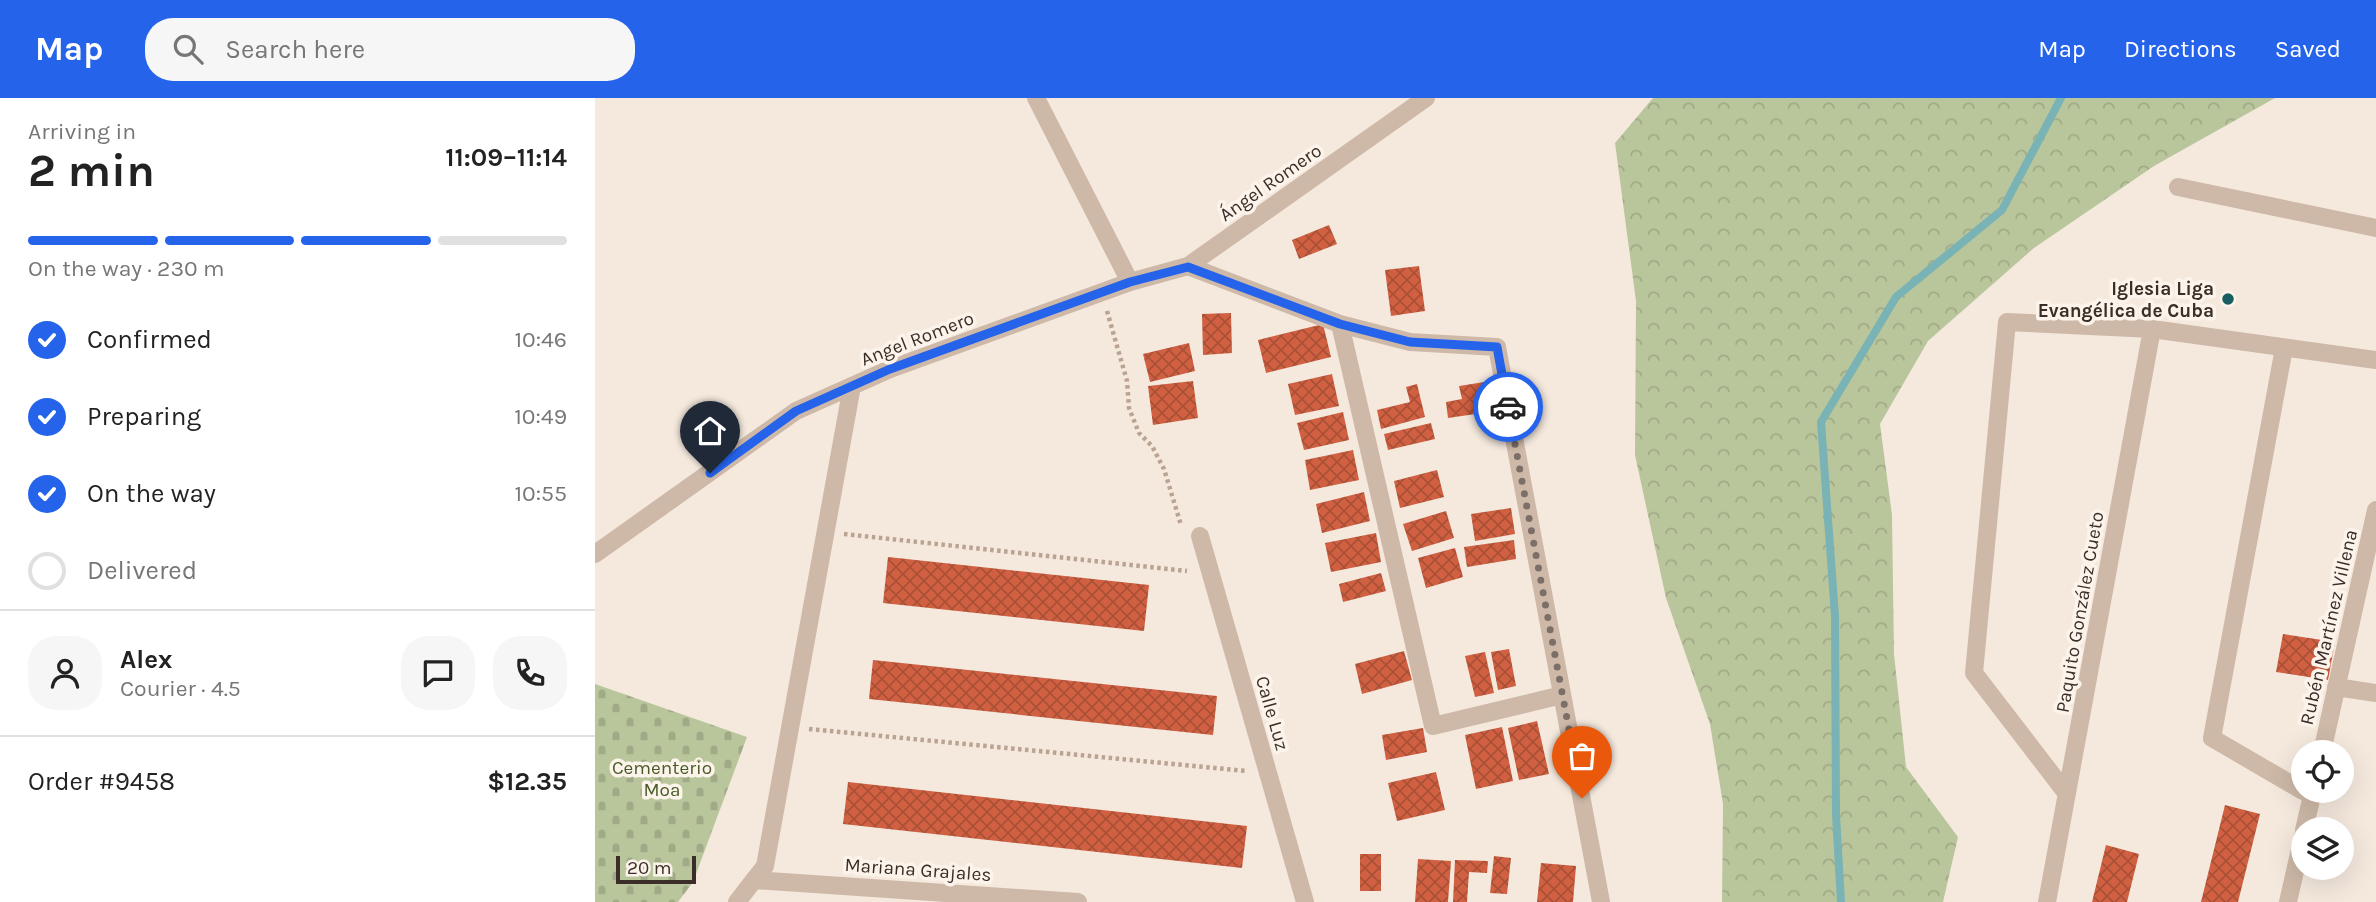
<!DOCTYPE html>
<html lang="en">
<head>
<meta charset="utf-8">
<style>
  :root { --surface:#fff; --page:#f6f6f6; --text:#222; --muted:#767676; --line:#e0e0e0; --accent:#2563eb }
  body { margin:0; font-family:Karla,sans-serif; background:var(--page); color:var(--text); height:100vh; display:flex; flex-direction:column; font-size:26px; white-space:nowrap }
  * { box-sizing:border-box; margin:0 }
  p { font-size:23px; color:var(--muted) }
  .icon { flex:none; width:38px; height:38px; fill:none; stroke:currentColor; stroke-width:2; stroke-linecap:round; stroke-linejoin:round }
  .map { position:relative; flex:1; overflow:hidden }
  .details { display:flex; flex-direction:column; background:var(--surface); width:595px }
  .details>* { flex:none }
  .tools { position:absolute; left:1696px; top:642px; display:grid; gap:14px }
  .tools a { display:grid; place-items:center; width:63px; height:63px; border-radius:50%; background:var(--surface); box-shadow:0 7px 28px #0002; font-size:35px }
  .scale { position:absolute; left:21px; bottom:18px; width:80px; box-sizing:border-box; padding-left:7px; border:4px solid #3b2e29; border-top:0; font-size:19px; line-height:24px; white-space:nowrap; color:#3b2e29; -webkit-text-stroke:5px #fcf4eb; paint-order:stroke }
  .pin { position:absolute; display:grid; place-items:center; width:60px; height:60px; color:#fff; margin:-72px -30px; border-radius:50% 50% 50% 0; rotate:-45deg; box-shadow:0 0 7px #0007 }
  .pin .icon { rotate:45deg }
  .courier { position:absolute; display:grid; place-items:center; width:70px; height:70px; margin:-35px; border:5px solid #2563eb; border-radius:50%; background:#fff; color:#222; box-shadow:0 2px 9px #0007 }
  .head em { font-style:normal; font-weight:700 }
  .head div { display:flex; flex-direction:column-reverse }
  .head { display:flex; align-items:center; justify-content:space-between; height:119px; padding:0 28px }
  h1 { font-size:46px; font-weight:700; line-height:52px }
  .bar { display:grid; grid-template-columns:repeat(4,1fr); gap:10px 7px; align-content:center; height:84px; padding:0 28px }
  .bar i { height:9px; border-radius:5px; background:var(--line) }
  .bar .on { background:var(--accent) }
  .bar p { grid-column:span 4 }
  .line { display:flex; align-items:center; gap:18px; padding:0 28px; border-top:2px solid var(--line) }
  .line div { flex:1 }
  .round { display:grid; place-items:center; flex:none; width:74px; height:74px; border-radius:28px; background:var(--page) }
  ol { padding:0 28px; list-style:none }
  li { display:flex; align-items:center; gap:21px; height:77px }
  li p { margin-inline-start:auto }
  li .icon { padding:7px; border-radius:50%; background:var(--accent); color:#fff; stroke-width:4 }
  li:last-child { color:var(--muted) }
  li i { width:38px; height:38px; border:4px solid var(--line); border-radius:50% }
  header { display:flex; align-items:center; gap:42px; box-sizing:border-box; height:98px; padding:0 35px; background:var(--accent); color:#fff }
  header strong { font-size:33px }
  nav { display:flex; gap:38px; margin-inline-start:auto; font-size:24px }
  .search { width:490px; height:63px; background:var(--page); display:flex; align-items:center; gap:18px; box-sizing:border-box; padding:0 24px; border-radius:28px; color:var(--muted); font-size:26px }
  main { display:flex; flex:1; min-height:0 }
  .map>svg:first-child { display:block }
  .forest { fill:url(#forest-crowns) }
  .cemetery { fill:url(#cemetery-stones) }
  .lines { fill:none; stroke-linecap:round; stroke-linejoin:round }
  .stream { stroke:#7ab3b5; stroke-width:8 }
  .building { fill:url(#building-cross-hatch) }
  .path { stroke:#baa392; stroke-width:4.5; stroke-dasharray:3.5 3.5; stroke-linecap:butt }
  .minor { stroke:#ceb9a8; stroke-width:18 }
  .tertiary { stroke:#ceb9a8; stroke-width:18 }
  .done { stroke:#7c6f68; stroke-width:7; stroke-dasharray:0 12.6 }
  .route { stroke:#2563eb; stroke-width:9 }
  .poi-dot { fill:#1a5d60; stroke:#fcf4eb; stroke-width:2.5 }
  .labels { text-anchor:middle; stroke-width:7; stroke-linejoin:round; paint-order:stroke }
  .street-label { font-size:19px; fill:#3b2e29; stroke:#fcf4eb }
  .poi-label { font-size:19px; font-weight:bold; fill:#3b2e29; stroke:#fcf4eb; text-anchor:end }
  .park-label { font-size:19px; fill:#4a5b2a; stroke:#fcf4eb }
</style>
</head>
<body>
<header>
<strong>Map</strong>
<div class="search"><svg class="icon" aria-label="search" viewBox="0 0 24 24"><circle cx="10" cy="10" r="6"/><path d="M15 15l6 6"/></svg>Search here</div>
<nav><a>Map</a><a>Directions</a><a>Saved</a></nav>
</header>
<main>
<section class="details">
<div class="head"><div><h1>2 min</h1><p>Arriving in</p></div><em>11:09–11:14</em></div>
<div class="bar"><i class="on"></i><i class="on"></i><i class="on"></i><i></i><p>On the way · 230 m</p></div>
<ol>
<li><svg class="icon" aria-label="check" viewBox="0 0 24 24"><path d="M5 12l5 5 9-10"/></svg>Confirmed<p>10:46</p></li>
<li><svg class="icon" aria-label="check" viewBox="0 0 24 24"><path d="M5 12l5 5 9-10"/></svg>Preparing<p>10:49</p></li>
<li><svg class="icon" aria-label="check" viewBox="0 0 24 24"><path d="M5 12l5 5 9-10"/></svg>On the way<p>10:55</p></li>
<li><i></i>Delivered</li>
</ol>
<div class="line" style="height:126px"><a class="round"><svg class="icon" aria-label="person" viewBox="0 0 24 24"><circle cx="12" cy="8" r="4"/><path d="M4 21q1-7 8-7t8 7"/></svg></a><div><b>Alex</b><p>Courier · 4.5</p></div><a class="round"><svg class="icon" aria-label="chat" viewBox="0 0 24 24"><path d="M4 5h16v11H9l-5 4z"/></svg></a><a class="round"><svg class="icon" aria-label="phone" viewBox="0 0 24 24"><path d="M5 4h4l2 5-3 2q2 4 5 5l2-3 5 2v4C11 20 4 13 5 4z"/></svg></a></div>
<div class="line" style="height:91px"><div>Order #9458</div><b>$12.35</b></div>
</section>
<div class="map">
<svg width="1781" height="804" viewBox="0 0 1781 804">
  <defs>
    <pattern id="forest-crowns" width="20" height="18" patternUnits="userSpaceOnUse" patternTransform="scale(1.75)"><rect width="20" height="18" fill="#b9c69c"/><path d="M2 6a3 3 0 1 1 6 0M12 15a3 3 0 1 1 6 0" fill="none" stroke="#a0aa86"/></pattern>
    <pattern id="cemetery-stones" width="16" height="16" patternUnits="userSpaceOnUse" patternTransform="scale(1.75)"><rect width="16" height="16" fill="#b9c69c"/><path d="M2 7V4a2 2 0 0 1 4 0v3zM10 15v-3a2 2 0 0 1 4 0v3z" fill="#a0aa86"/></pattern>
    <pattern id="building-cross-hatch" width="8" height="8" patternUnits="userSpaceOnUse" patternTransform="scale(1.75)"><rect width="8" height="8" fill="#d06041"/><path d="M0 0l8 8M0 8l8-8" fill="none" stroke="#aa5036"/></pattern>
  </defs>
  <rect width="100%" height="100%" fill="#f5e9de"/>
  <path class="forest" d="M1058,0H1680L1559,68L1439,150L1333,243L1285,326L1297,417L1299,556L1311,669L1363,739L1348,804H1127L1128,706L1115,626L1071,500L1040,357L1041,203L1020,45Z"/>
  <path class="cemetery" d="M0,586L152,639L98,784L83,804H0Z"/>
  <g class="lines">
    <path class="stream" d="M1246,804L1241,717L1240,518L1226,324L1301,199L1407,112L1466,0"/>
  </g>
  <path class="building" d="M734,127L742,146L704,161L697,142Z
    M824,168L830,213L796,218L790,172Z
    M636,215L637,255L608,257L607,216Z
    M728,226L736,259L671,275L663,242Z
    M594,245L600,273L555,284L548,256Z
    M737,276L744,308L700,317L693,286Z
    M598,283L603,320L558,327L553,288Z
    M896,283L901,313L853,320L851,304L867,301L864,288Z
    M822,286L830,319L786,331L782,312L815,304L811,289Z
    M748,314L754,342L709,352L702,325Z
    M836,325L840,341L793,352L789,336Z
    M758,352L764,382L715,392L710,362Z
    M842,372L849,399L805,410L799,383Z
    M769,394L775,423L727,435L721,406Z
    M916,410L920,436L880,443L876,416Z
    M851,413L859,440L817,453L808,426Z
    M781,435L786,464L736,474L730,445Z
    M919,442L921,461L872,469L869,449Z
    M860,450L868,479L831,490L823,460Z
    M293,459L554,487L549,533L288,505Z
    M786,475L791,493L748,504L744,486Z
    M1688,536L1740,544L1733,582L1681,574Z
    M914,551L921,588L903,592L896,554Z
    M809,553L817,582L767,596L760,566Z
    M890,554L899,595L880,599L870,558Z
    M278,562L622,598L618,637L274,601Z
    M942,623L954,676L924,682L913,630Z
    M907,629L918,683L881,691L870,637Z
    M828,630L832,654L791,662L787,637Z
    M841,674L850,712L802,723L793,685Z
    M253,684L652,728L647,770L248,726Z
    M1630,707L1665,716L1643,804H1606Z
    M1511,747L1544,756L1532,804H1497Z
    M765,756H786V793H765Z
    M899,758L916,760L912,796L895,795Z
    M823,761L856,763L853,804H820Z
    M860,762L893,763L892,775L874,774L872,804H858Z
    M946,765L981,768L978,804H942Z"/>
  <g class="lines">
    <path class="path" d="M512,213L532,283L534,310L544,335L557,348L569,371L586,427
      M249,436L592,473
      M214,631L651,673"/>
    <path class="minor" d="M441,0L535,184
      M1583,89L1781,130
      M593,168L745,226L815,244L902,249L1006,804
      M745,226L838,628L967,597
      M1689,250L1617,640L1708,693
      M605,438L710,804
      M0,456L201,313L295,271L535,184L593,168L831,0
      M1741,589L1781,595
      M1727,654L1781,412
      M1472,696L1379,575L1412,224L1557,231L1781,262
      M1709,732L1718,693
      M159,782L170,768L257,288
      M1452,804L1557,231
      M1693,804L1708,738"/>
    <path class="tertiary" d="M142,804L159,782L483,804"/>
  </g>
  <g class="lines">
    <path class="done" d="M913,309L987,700"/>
    <path class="route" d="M115,375L201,313L295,271L535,184L593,169L745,226L815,244L902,249L913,309"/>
  </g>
  <circle class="poi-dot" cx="1633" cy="201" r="7"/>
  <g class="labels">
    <g class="street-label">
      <text transform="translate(675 84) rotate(-35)" y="7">Ángel Romero</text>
      <text transform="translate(322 240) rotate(-21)" y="7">Angel Romero</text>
      <text transform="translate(1484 514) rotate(-80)" y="7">Paquito González Cueto</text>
      <text transform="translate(1733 529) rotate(-77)" y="7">Rubén Martínez Villena</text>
      <text transform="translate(678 615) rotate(74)" y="7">Calle Luz</text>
      <text transform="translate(323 771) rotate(4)" y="7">Mariana Grajales</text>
    </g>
    <g class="poi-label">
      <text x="1619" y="197">Iglesia Liga<tspan x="1619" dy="22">Evangélica de Cuba</tspan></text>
    </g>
    <g class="park-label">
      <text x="67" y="676">Cementerio<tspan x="67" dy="22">Moa</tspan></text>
    </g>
  </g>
</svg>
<div class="tools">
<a><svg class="icon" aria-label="locate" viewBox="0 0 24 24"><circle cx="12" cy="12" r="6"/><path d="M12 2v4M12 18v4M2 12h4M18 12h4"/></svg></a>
<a><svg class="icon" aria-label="layers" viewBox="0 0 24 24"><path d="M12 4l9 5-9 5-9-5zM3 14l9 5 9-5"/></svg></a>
</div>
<div class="scale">20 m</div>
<div class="pin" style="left:987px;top:700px;background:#ea580c"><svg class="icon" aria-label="bag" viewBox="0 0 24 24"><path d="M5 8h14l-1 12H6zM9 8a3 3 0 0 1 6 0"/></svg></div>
<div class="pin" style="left:115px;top:375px;background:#1f2937"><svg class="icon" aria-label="home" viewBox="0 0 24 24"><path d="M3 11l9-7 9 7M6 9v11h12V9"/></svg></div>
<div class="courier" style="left:913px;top:309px"><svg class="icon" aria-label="car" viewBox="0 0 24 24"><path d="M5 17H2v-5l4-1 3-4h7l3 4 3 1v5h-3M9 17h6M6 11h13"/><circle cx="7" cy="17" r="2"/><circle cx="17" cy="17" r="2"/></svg></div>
</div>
</main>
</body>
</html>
